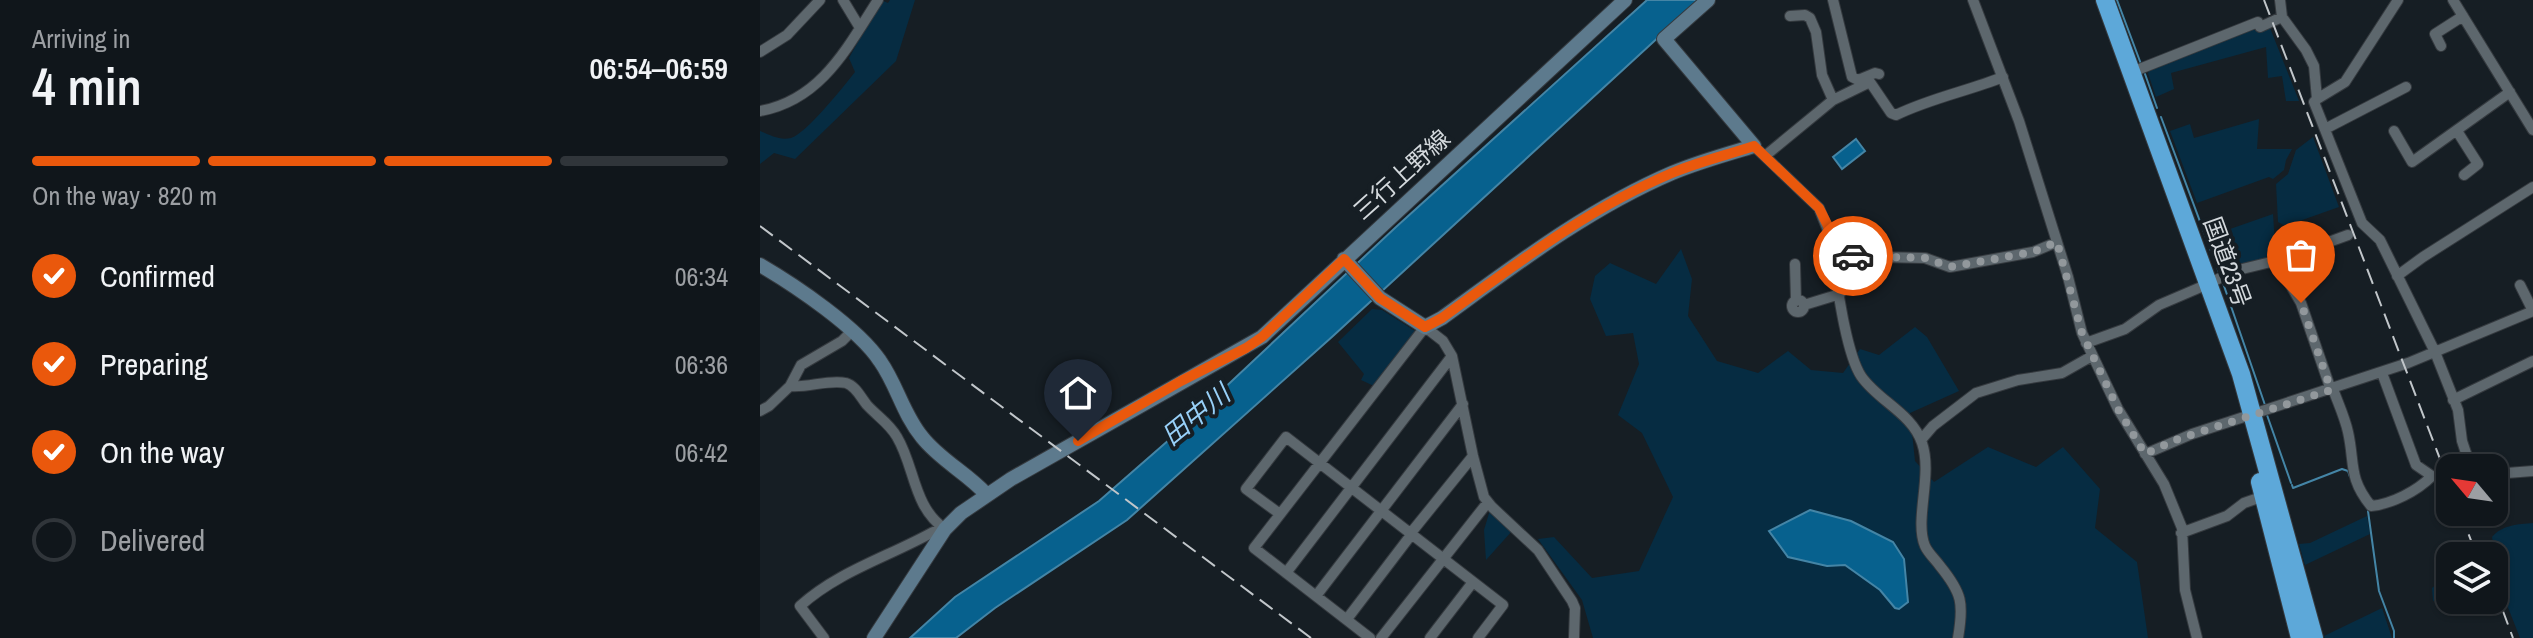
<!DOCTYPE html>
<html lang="en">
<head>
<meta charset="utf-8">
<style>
  :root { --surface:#10161b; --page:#1e2328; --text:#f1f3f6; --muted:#9c9fa3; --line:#30353a; --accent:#ea580c }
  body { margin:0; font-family:"Archivo Narrow","Noto Sans JP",sans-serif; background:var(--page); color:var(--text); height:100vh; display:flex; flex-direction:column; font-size:30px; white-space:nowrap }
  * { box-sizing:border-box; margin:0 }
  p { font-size:26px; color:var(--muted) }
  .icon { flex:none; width:44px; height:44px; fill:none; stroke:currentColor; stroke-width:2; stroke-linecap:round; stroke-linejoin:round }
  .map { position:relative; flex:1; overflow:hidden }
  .panel { display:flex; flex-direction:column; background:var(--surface); width:760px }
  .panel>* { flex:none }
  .needle { width:52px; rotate:299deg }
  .fabs { position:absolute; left:1676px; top:454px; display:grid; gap:16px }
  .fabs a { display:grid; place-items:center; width:72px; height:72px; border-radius:16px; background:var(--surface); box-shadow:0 2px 6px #0004,0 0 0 2px var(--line); font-size:40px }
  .pin { position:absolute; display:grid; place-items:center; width:68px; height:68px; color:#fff; margin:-82px -34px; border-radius:50% 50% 50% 0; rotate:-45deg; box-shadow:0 0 8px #0007 }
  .pin .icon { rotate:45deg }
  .courier { position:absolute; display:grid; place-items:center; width:80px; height:80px; margin:-40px; border:6px solid #ea580c; border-radius:50%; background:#fff; color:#222; box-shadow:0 2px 10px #0007 }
  .headline em { font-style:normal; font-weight:600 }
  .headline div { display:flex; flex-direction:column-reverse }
  .headline { display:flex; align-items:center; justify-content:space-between; height:136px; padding:0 32px }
  h1 { font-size:52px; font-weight:600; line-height:60px }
  .bar { display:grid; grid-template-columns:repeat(4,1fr); gap:12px 8px; align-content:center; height:96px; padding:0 32px }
  .bar i { height:10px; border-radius:6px; background:var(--line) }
  .bar .current { background:var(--accent) }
  .bar p { grid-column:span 4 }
  ol { padding:0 32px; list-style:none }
  li { display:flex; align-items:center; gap:24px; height:88px }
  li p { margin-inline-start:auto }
  li .icon { padding:8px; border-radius:50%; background:var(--accent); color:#fff; stroke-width:4 }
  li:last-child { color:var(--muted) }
  li i { width:44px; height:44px; border:4px solid var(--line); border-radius:50% }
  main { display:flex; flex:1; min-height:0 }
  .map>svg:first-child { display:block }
  .green { fill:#062c42 }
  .water { fill:#07618e; stroke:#4485a6; stroke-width:2 }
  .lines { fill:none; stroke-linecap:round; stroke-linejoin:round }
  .stream { stroke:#4485a6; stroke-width:2 }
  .street-casing { stroke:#353a3f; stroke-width:12 }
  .secondary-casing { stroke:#353a3f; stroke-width:16 }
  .highway-casing { stroke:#353a3f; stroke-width:20 }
  .street { stroke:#5d676d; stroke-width:10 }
  .secondary { stroke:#5d7a8d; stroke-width:14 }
  .highway { stroke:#5da8d9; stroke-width:18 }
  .rail { stroke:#c1c6ca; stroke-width:2; stroke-dasharray:16 8; stroke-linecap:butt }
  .done { stroke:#92989c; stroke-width:8; stroke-dasharray:0 14.4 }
  .route { stroke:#ea580c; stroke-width:10 }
  .labels { text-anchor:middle; stroke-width:8; stroke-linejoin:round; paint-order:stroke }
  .street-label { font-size:24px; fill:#d4d9dd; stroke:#161e24 }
  .water-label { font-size:26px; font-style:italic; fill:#98d0f8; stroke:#161e24 }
</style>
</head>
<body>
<main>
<section class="panel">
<div class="headline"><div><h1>4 min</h1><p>Arriving in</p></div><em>06:54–06:59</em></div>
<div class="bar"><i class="current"></i><i class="current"></i><i class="current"></i><i></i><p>On the way · 820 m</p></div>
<ol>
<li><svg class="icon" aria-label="check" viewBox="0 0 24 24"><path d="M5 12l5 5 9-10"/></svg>Confirmed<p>06:34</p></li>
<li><svg class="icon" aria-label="check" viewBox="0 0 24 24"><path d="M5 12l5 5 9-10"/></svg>Preparing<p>06:36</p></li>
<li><svg class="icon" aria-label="check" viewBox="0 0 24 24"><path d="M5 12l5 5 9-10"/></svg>On the way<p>06:42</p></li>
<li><i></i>Delivered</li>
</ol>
</section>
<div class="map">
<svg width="1773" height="638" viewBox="0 0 1773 638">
  <rect width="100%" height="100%" fill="#161e24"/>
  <path class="green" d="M121,0L128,3L130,0H155L136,61L35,159L14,153L0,164V131C10,135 20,141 31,138C46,134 84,86 95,72L89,58Z
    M1499,27L1510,28L1539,101H1526L1522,76L1508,78L1506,47L1411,73L1414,89L1396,97L1388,73L1389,71Z
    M1499,119L1497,149H1532L1526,160L1524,170L1513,179L1509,177L1437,203L1410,131L1430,124L1434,138Z
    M1553,137L1579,207L1525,226L1518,222L1516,184L1528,174L1536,150Z
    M1513,214L1516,258L1464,275L1450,236Z
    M921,249L932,279L928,316L957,361L998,373L1028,351L1051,370L1083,373L1100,349L1119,355L1155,327L1167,337L1199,391L1150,413L1155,461L1174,482L1228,447L1276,467L1303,447L1340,489L1335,528L1377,562L1388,638H833L822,600L778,539L794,537L832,578L879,571L913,497L882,433L858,415L879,364L873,333L846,336L830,299L835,276L850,263L896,284Z
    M612,309L622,310L655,331L614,386L601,380L604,374L578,342Z
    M730,510L752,531L726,560L724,530Z
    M1607,516L1610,534L1545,565L1539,544L1550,543Z
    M1773,523V638H1760L1740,587L1732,537C1742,525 1758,524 1773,523Z
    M1690,559V594L1673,601L1672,588L1682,580L1680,573L1683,563Z
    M1622,608L1632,638H1565L1564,636Z"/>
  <path class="water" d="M887,0H939L573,336L367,520L235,608L196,638H150L195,597L339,501L410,439L636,227Z
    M1096,139L1105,151L1082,169L1073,157Z
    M1050,510L1091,521L1133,542L1144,559L1148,602L1139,609L1135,608L1120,590L1085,565L1067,566L1028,557L1009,531Z"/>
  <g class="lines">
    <path class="stream" d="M1357,0L1381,64
      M1385,74L1397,108
      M1401,117L1460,275
      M1463,283L1505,405
      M1507,415L1531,483
      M1532,485L1533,488L1582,469L1588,471L1590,477
      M1608,511L1619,591L1634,631V638"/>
    <g class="street-casing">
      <path id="street" d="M83,0L100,28
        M1073,0L1092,77L1098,80L1115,73L1119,74
        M1213,0L1259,121L1308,277L1322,333L1358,409L1404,484L1422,528L1425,590L1437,638
        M1520,0L1522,17
        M1693,0L1773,130
        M1030,16L1045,15L1050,18L1056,32L1062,75L1073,100
        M1681,46L1675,34L1703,16
        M0,52L27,35L60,0
        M1372,72L1498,22L1500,27L1522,17L1546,50L1554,66L1557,99L1554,102L1602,223L1620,240L1675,352L1698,410L1702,441L1711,468
        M1557,99L1585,82L1638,0
        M0,111C61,100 87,48 118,0
        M1565,129L1646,87
        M1634,131L1652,162L1750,92
        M1697,131L1718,164L1704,175
        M994,146L1059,208L1069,233C1075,267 1084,350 1101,376C1118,401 1152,413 1162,443C1173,475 1154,520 1165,546C1168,553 1175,559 1180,566C1202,593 1204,603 1198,638
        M1005,156L1073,100L1110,82L1131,113L1136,115C1171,98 1208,91 1243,77
        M1073,256L1165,258L1190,267L1273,252L1297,242
        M1516,260L1541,303L1571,390
        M1035,264L1036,301
        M1637,276L1663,257L1773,187
        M1450,283L1474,271L1519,260L1588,235
        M1032 306a6 6 0 1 1 12 0a6 6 0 1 1-12 0Z
        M1044,305L1080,294
        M1326,343L1365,329L1399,305L1441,287
        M1622,373L1656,465L1672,476L1690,477
        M30,386C48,388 69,379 86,383C96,386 101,398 107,405C117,416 130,424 137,437C155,467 153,507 185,529
        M1573,389C1578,403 1585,418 1588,432C1595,463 1588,478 1611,506C1632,504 1657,491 1672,476
        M1693,400L1773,361
        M0,411L9,406L30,386L41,365L82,341L92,331
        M1161,440L1173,426L1216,393L1258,380L1302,373L1332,356
        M1385,454L1432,434L1648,363L1773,311L1760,285
        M1734,474L1773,471
        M520,514L486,489L526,437L743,605L718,638
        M1421,533L1467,516L1484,503L1504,496
        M650,534L713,456
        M526,573L692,356
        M556,596L703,404
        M587,619L651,535
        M64,638L40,606C79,571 128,557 173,532L185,529
        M610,638L494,548L665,327L683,341L692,356L713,456L724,497L732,507L778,550L812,601L815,608L814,638
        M621,638L728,502
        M670,638L713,582"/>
    </g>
    <g class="secondary-casing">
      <path id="secondary" d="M584,259L620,298L665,327L682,318C755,265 828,209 912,173C938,162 967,154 994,146L904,39L948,0
        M0,265C36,286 98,328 120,361C137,385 143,414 162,437C180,460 207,473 226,494
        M114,638L185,529L201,513L251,479L502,337L865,0"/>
    </g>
    <g class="highway-casing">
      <path id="highway" d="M1345,0L1481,374L1554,638
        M1500,482L1540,638"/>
    </g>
    <use href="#street" class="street"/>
    <use href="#secondary" class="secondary"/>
    <use href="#highway" class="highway"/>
    <path class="rail" d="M1504,0L1690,485
      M0,226L551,638
      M1700,512L1717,556
      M1734,587L1753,638"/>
  </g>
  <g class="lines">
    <path class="done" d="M1093,256L1165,258L1190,267L1273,252L1297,242L1322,333L1358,409L1385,454L1418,439L1571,390L1541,303"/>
    <path class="route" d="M318,441L421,381L486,348L502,337L584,259L620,298L665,327L682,318C755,265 827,209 912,173C938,162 967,155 994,146L1059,208L1068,226L1073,256H1093"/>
  </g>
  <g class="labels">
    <g class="street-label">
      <text transform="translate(642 175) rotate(-42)" y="8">三行上野線</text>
      <text transform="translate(1467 262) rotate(70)" y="8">国道23号</text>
    </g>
    <g class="water-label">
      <text transform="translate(436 415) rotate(-39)" y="9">田中川</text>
    </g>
  </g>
</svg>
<div class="fabs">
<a><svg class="needle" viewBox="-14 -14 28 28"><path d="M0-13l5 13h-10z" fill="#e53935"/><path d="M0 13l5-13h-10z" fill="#9c9fa3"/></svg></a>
<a><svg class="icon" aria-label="layers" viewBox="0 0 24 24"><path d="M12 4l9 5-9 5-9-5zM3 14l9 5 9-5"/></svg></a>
</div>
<div class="pin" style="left:1541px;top:303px;background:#ea580c"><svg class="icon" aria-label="bag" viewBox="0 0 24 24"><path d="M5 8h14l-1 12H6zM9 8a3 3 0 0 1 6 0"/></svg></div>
<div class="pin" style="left:318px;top:441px;background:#1f2937"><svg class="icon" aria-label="home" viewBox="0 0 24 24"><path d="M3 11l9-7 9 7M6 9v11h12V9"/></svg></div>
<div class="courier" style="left:1093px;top:256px"><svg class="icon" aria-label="car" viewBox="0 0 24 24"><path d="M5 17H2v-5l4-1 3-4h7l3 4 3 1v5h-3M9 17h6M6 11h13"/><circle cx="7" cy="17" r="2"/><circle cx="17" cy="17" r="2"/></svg></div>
</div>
</main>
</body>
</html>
